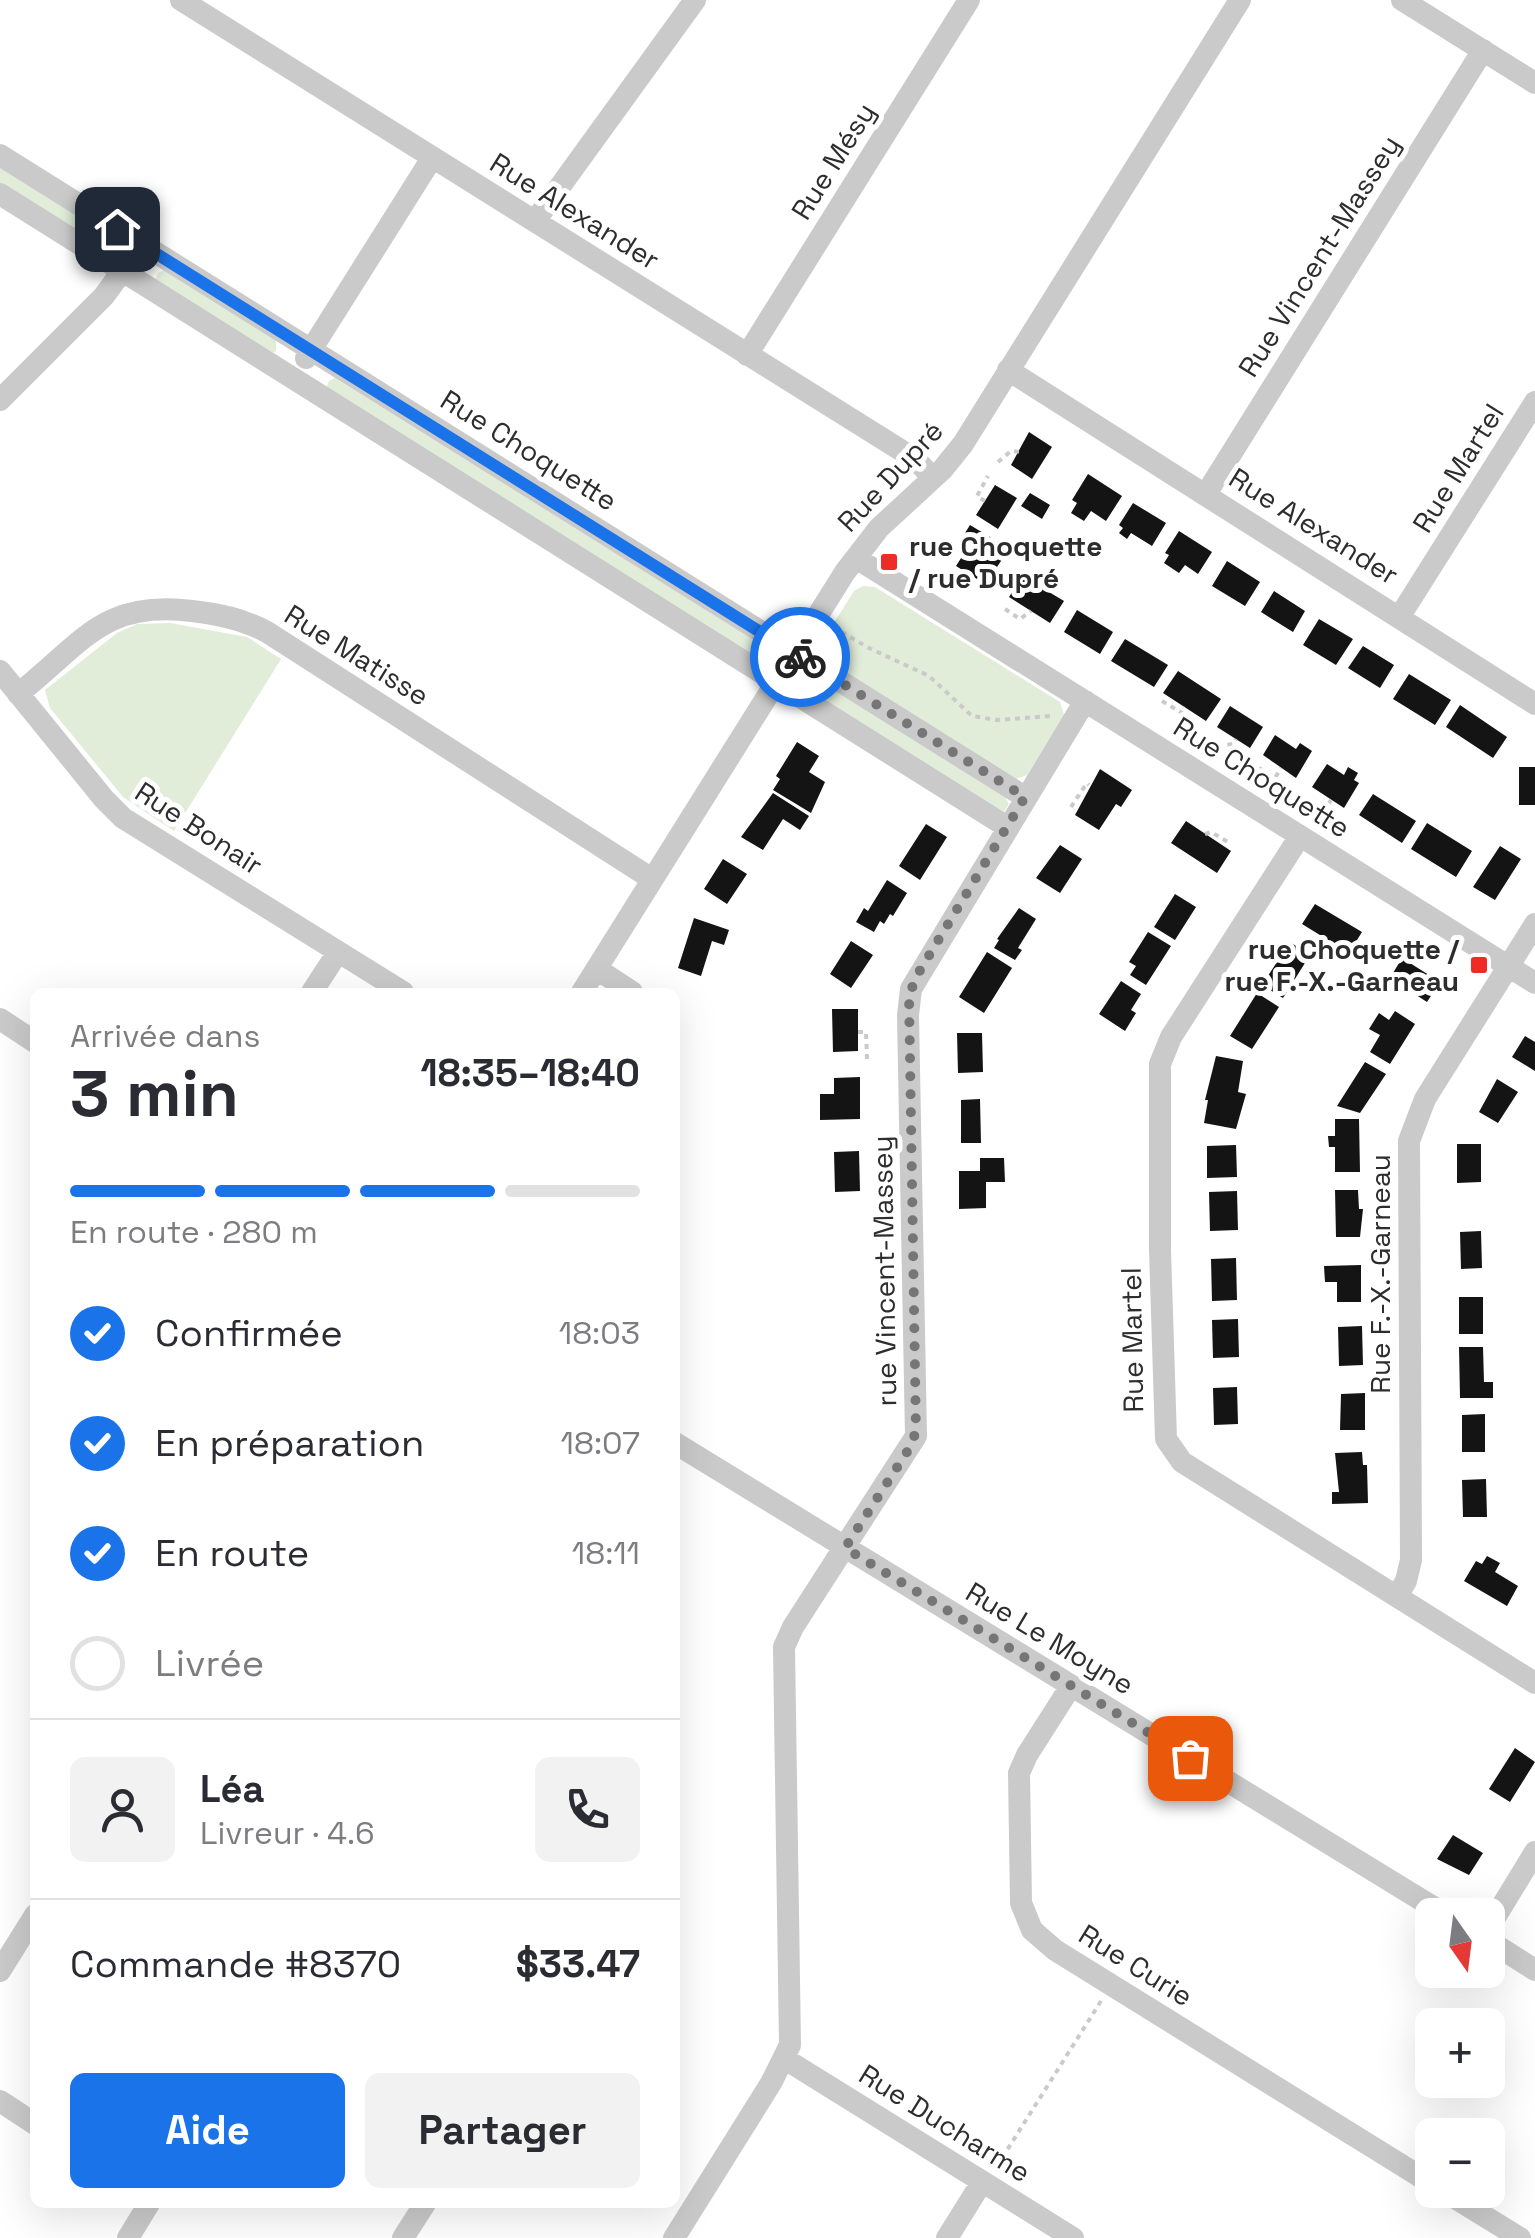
<!DOCTYPE html>
<html lang="fr">
<head>
<meta charset="utf-8">
<style>
  :root { --surface:#fff; --page:#f2f2f3; --text:#2b2b33; --muted:#7c7c81; --line:#e1e1e2; --accent:#1a73e8 }
  body { margin:0; font-family:"Space Grotesk",sans-serif; background:var(--page); color:var(--text); height:100vh; display:flex; flex-direction:column; font-size:38px; white-space:nowrap }
  * { box-sizing:border-box; margin:0 }
  p { font-size:32px; color:var(--muted) }
  .icon { flex:none; width:55px; height:55px; fill:none; stroke:currentColor; stroke-width:2; stroke-linecap:round; stroke-linejoin:round }
  .map { position:relative; flex:1; overflow:hidden }
  .panel { position:absolute; left:30px; top:988px; width:650px; height:1220px; display:flex; flex-direction:column; background:var(--surface); border-radius:15px; box-shadow:0 10px 40px #0002 }
  .panel>* { flex:none }
  .needle { width:65px; rotate:166deg }
  .tools { position:absolute; left:1415px; top:1898px; display:grid; gap:20px }
  .tools a { display:grid; place-items:center; width:90px; height:90px; border-radius:15px; background:var(--surface); box-shadow:0 10px 40px #0002; font-size:50px }
  .pin { position:absolute; display:grid; place-items:center; width:85px; height:85px; color:#fff; margin:-42px; border-radius:20px; box-shadow:0 5px 15px #0006 }
  .courier { position:absolute; display:grid; place-items:center; width:100px; height:100px; margin:-50px; border:8px solid #1a73e8; border-radius:50%; background:#fff; color:#222; box-shadow:0 2px 12px #0007 }
  .headline em { font-style:normal; font-weight:700 }
  .headline div { display:flex; flex-direction:column-reverse }
  .headline { display:flex; align-items:center; justify-content:space-between; height:170px; padding:0 40px }
  h1 { font-size:65px; font-weight:700; line-height:75px }
  .bar { display:grid; grid-template-columns:repeat(4,1fr); gap:15px 10px; align-content:center; height:120px; padding:0 40px }
  .bar i { height:12px; border-radius:8px; background:var(--line) }
  .bar .active { background:var(--accent) }
  .bar p { grid-column:span 4 }
  .line { display:flex; align-items:center; gap:25px; padding:0 40px; border-top:2px solid var(--line) }
  .line div { flex:1 }
  .round { display:grid; place-items:center; flex:none; width:105px; height:105px; border-radius:15px; background:var(--page) }
  ol { padding:0 40px; list-style:none }
  li { display:flex; align-items:center; gap:30px; height:110px }
  li p { margin-inline-start:auto }
  li .icon { padding:10px; border-radius:50%; background:var(--accent); color:#fff; stroke-width:4 }
  li:last-child { color:var(--muted) }
  li i { width:55px; height:55px; border:5px solid var(--line); border-radius:50% }
  .button { display:flex; gap:20px; margin-top:auto; padding:20px 40px }
  .button a { flex:1; height:115px; border-radius:15px; background:var(--accent); color:#fff; font-size:40px; font-weight:700; line-height:115px; text-align:center }
  .button a+a { background:var(--page); color:var(--text) }
  .map>svg:first-child { display:block }
  .green { fill:#e1ecd9 }
  .building { fill:#141414 }
  .lines { fill:none; stroke-linecap:round; stroke-linejoin:round }
  .path { stroke:#cacaca; stroke-width:4; stroke-dasharray:5 5; stroke-linecap:butt }
  .minor { stroke:#cacaca; stroke-width:22 }
  .done { stroke:#767676; stroke-width:10; stroke-dasharray:0 18 }
  .route { stroke:#1a73e8; stroke-width:12 }
  .poi-dot { fill:#ef2b25; stroke:#fff; stroke-width:4 }
  .labels { text-anchor:middle; stroke-width:10; stroke-linejoin:round; paint-order:stroke }
  .street-label { font-size:28px; fill:#2d2d2d; stroke:#fff }
  .poi-label { font-size:28px; font-weight:bold; fill:#2d2d2d; stroke:#fff; text-anchor:start }
</style>
</head>
<body>
<div class="map">
<svg width="1535" height="2238" viewBox="0 0 1535 2238">
  <rect width="100%" height="100%" fill="#fff"/>
  <path class="green" d="M0,166L107,234L106,245L103,247L0,187Z
    M164,270L276,339V350L274,353L155,281L158,273Z
    M335,378L759,643L762,653L756,658L326,388L329,381Z
    M863,586L875,587L1060,702L1064,715L1027,775L1016,779L824,660L822,642L854,591Z
    M170,623L247,637L281,659L174,831L123,797L50,708L45,690L117,633L137,624Z
    M815,682L823,683L1005,797L1009,804L1003,813L808,690Z"/>
  <path class="building" d="M1029,432L1052,447L1032,479L1011,465Z
    M1088,474L1122,496L1106,521L1091,511L1084,521L1071,513L1077,503L1072,500Z
    M995,485L1017,498L998,529L976,515Z
    M1030,493L1050,505L1042,519L1021,506Z
    M1133,503L1166,523L1152,546L1131,533L1127,539L1119,533L1123,528L1119,525Z
    M970,525L1000,543L994,552L1003,558L993,573L985,567L977,579L956,566L963,555L955,549Z
    M1179,531L1212,552L1198,574L1185,565L1179,573L1164,563L1169,555L1165,553Z
    M1227,561L1260,582L1245,606L1212,586Z
    M1038,573L1055,583L1049,592L1064,601L1050,623L1009,597L1023,575L1033,581Z
    M1274,591L1305,611L1293,632L1261,612Z
    M1077,610L1113,632L1100,654L1064,632Z
    M1319,619L1353,639L1336,665L1303,645Z
    M1125,639L1168,665L1154,687L1111,661Z
    M1363,646L1394,665L1380,688L1348,668Z
    M1178,671L1221,699L1206,721L1163,693Z
    M1409,674L1451,700L1435,725L1393,699Z
    M1460,705L1507,737L1493,758L1446,727Z
    M1230,706L1263,727L1250,748L1217,727Z
    M1275,735L1296,749L1300,743L1312,751L1296,778L1263,755Z
    M797,742L819,756L809,772L825,782L811,813L773,790L780,779L776,776Z
    M1327,764L1344,775L1348,767L1358,773L1354,780L1359,783L1344,808L1312,787Z
    M1519,767H1535V805H1519Z
    M1100,769L1132,790L1121,807L1116,804L1099,830L1075,815Z
    M773,793L809,816L800,830L783,819L763,850L741,837Z
    M1373,794L1416,821L1402,843L1359,815Z
    M1186,821L1231,851L1217,873L1171,843Z
    M1427,823L1472,851L1456,877L1411,849Z
    M926,824L947,837L920,880L899,866Z
    M1060,845L1082,859L1060,893L1036,878Z
    M1500,846L1521,859L1495,900L1473,887Z
    M723,859L747,874L727,904L704,889Z
    M887,880L907,893L893,916L890,914L884,924L880,921L874,932L856,922L864,908L868,911Z
    M1175,894L1196,907L1175,940L1154,927Z
    M1315,904L1362,932L1349,953L1302,924Z
    M1019,908L1036,919L1018,948L1022,950L1015,960L994,948L999,940L997,939Z
    M694,918L729,930L724,945L712,941L701,976L678,968Z
    M1148,932L1171,946L1146,985L1130,975L1136,966L1129,962Z
    M851,941L873,955L851,988L830,974Z
    M1290,942L1310,955L1283,998L1262,985Z
    M987,952L1012,968L984,1013L959,997Z
    M1402,958L1440,982L1427,1002L1390,978Z
    M1121,981L1141,994L1131,1010L1136,1013L1125,1031L1099,1014Z
    M1257,993L1279,1007L1252,1049L1230,1036Z
    M832,1009H858V1051L833,1052Z
    M1395,1011L1415,1024L1390,1064L1370,1052L1380,1035L1369,1029L1379,1013L1389,1020Z
    M957,1033H982L983,1072L958,1073Z
    M1525,1036L1535,1042V1071L1512,1057Z
    M1216,1056L1243,1061L1238,1092L1246,1094L1236,1129L1204,1123L1208,1100H1205Z
    M1365,1062L1386,1074L1360,1113L1337,1106Z
    M860,1077V1119L820,1120V1094H834V1078Z
    M1497,1079L1518,1092L1498,1123L1479,1112Z
    M980,1099L981,1143H961V1100Z
    M1335,1119H1359L1360,1172H1335V1147H1329L1328,1136H1335Z
    M1457,1144H1481V1182L1457,1183Z
    M1236,1145L1237,1177L1207,1178V1146Z
    M859,1151L860,1191L835,1192L834,1152Z
    M980,1158H1004L1005,1182H986V1208L959,1209V1171H980Z
    M1335,1190H1358L1359,1209H1363L1360,1237H1336Z
    M1237,1191L1238,1230L1210,1231L1209,1192Z
    M1481,1231L1482,1268L1461,1269L1460,1232Z
    M1236,1258L1237,1300L1212,1301L1211,1259Z
    M1361,1265V1302H1337V1282H1325L1324,1266Z
    M1459,1297H1483V1334H1459Z
    M1238,1319L1239,1357L1213,1358L1212,1320Z
    M1362,1326L1363,1365L1339,1366L1338,1327Z
    M1459,1347H1483L1484,1382H1493V1398H1460Z
    M1237,1387L1238,1424L1214,1425L1213,1388Z
    M1365,1393V1430H1340L1341,1394Z
    M1485,1414V1452H1462V1415Z
    M1362,1452L1363,1465H1367L1368,1503L1332,1504V1492H1339L1335,1453Z
    M1486,1479L1487,1517H1463L1462,1480Z
    M1487,1556L1500,1563L1495,1572L1518,1586L1507,1606L1464,1581L1476,1561L1482,1564Z
    M1515,1748L1535,1762L1510,1802L1489,1789Z
    M1453,1835L1483,1853L1469,1875L1437,1859Z"/>
  <g class="lines">
    <path class="path" d="M998,462L1011,451L1020,452
      M985,501L977,496L988,476
      M1005,609L1020,619L1031,611
      M833,627L869,648L929,676L972,716L997,720L1050,716
      M1162,701L1182,713L1185,707
      M1209,741L1216,746L1233,744L1236,739
      M1259,768L1275,778L1281,768
      M1071,807L1087,783L1089,785
      M1306,808L1321,815L1331,800
      M1205,834L1211,832L1228,842
      M858,1032H866L867,1059
      M997,2166L1101,2001"/>
    <path class="minor" d="M181,0L915,459L933,478
      M1402,0L1535,83
      M0,155L1025,797
      M0,194L1007,827
      M535,221L695,0
      M747,355L969,0
      M306,358L432,158
      M1008,370L1535,704
      M0,400L104,296L131,259
      M1206,494L1483,50
      M856,558L1535,983
      M1400,616L1535,402
      M0,671L104,799L123,818L403,992
      M18,694C83,643 102,600 192,611C219,614 243,619 267,632L652,879
      M1300,836L1171,1037L1160,1064V1250L1166,1439L1182,1462L1535,1683
      M597,969L632,992
      M312,992L338,952
      M582,992L845,572L879,528L942,470L963,444L1240,0
      M0,1019L35,1042
      M675,1443L1446,1915
      M1397,1596L1406,1581L1411,1560L1409,1141L1425,1099L1535,924
      M1071,1686L1027,1755L1019,1773L1021,1903L1032,1930L1055,1950L1432,2184
      M1488,1929L1535,1852
      M1488,1940L1535,1970
      M0,1971L35,1915
      M785,2059L1073,2238
      M0,2101L35,2124
      M1442,2190L1520,2238
      M128,2238L150,2202
      M403,2238L426,2202
      M674,2238L771,2083L790,2045L784,1647L793,1627L916,1436L908,1015L911,989L1085,701
      M947,2238L982,2182"/>
  </g>
  <g class="lines">
    <path class="done" d="M800,657L1025,797L916,977L909,996L916,1432L907,1452L845,1548L1190,1758"/>
    <path class="route" d="M117,229L800,657"/>
  </g>
  <g class="poi-dot">
    <rect x="879" y="552" width="20" height="20" rx="5"/>
    <rect x="1469" y="955" width="20" height="20" rx="5"/>
  </g>
  <g class="labels">
    <g class="street-label">
      <text transform="translate(833 161) rotate(-58)" y="10">Rue Mésy</text>
      <text transform="translate(575 211) rotate(32)" y="10">Rue Alexander</text>
      <text transform="translate(1319 256) rotate(-58)" y="10">Rue Vincent-Massey</text>
      <text transform="translate(529 450) rotate(32)" y="10">Rue Choquette</text>
      <text transform="translate(1458 468) rotate(-58)" y="10">Rue Martel</text>
      <text transform="translate(890 476) rotate(-47)" y="10">Rue Dupré</text>
      <text transform="translate(1314 526) rotate(32)" y="10">Rue Alexander</text>
      <text transform="translate(357 655) rotate(32)" y="10">Rue Matisse</text>
      <text transform="translate(1262 777) rotate(32)" y="10">Rue Choquette</text>
      <text transform="translate(199 828) rotate(33)" y="10">Rue Bonair</text>
      <text transform="translate(884 1271) rotate(-91)" y="10">rue Vincent-Massey</text>
      <text transform="translate(1380 1274) rotate(-90)" y="10">Rue F.-X.-Garneau</text>
      <text transform="translate(1132 1340) rotate(-91)" y="10">Rue Martel</text>
      <text transform="translate(1050 1638) rotate(31)" y="10">Rue Le Moyne</text>
      <text transform="translate(1136 1965) rotate(32)" y="10">Rue Curie</text>
      <text transform="translate(945 2123) rotate(32)" y="10">Rue Ducharme</text>
    </g>
    <g class="poi-label">
      <text x="909" y="556">rue Choquette<tspan x="909" dy="32">/ rue Dupré</tspan></text>
      <text x="1459" y="959" text-anchor="end">rue Choquette /<tspan x="1459" dy="32">rue F.-X.-Garneau</tspan></text>
    </g>
  </g>
</svg>
<div class="tools">
<a><svg class="needle" viewBox="-14 -14 28 28"><path d="M0-13l5 13h-10z" fill="#e53935"/><path d="M0 13l5-13h-10z" fill="#7c7c81"/></svg></a>
<a>+</a>
<a>−</a>
</div>
<div class="pin" style="left:1190px;top:1758px;background:#ea580c"><svg class="icon" aria-label="bag" viewBox="0 0 24 24"><path d="M5 8h14l-1 12H6zM9 8a3 3 0 0 1 6 0"/></svg></div>
<div class="pin" style="left:117px;top:229px;background:#1f2937"><svg class="icon" aria-label="home" viewBox="0 0 24 24"><path d="M3 11l9-7 9 7M6 9v11h12V9"/></svg></div>
<div class="courier" style="left:800px;top:657px"><svg class="icon" aria-label="bike" viewBox="0 0 24 24"><circle cx="6" cy="16" r="4"/><circle cx="18" cy="16" r="4"/><path d="M6 16l4-8h5l3 8M10 8l3 8H6M13 5h3"/></svg></div>
<section class="panel">
<div class="headline"><div><h1>3 min</h1><p>Arrivée dans</p></div><em>18:35–18:40</em></div>
<div class="bar"><i class="active"></i><i class="active"></i><i class="active"></i><i></i><p>En route · 280 m</p></div>
<ol>
<li><svg class="icon" aria-label="check" viewBox="0 0 24 24"><path d="M5 12l5 5 9-10"/></svg>Confirmée<p>18:03</p></li>
<li><svg class="icon" aria-label="check" viewBox="0 0 24 24"><path d="M5 12l5 5 9-10"/></svg>En préparation<p>18:07</p></li>
<li><svg class="icon" aria-label="check" viewBox="0 0 24 24"><path d="M5 12l5 5 9-10"/></svg>En route<p>18:11</p></li>
<li><i></i>Livrée</li>
</ol>
<div class="line" style="height:180px"><a class="round"><svg class="icon" aria-label="person" viewBox="0 0 24 24"><circle cx="12" cy="8" r="4"/><path d="M4 21q1-7 8-7t8 7"/></svg></a><div><b>Léa</b><p>Livreur · 4.6</p></div><a class="round"><svg class="icon" aria-label="phone" viewBox="0 0 24 24"><path d="M5 4h4l2 5-3 2q2 4 5 5l2-3 5 2v4C11 20 4 13 5 4z"/></svg></a></div>
<div class="line" style="height:130px"><div>Commande #8370</div><b>$33.47</b></div>
<div class="button"><a>Aide</a><a>Partager</a></div>
</section>
</div>
</body>
</html>
